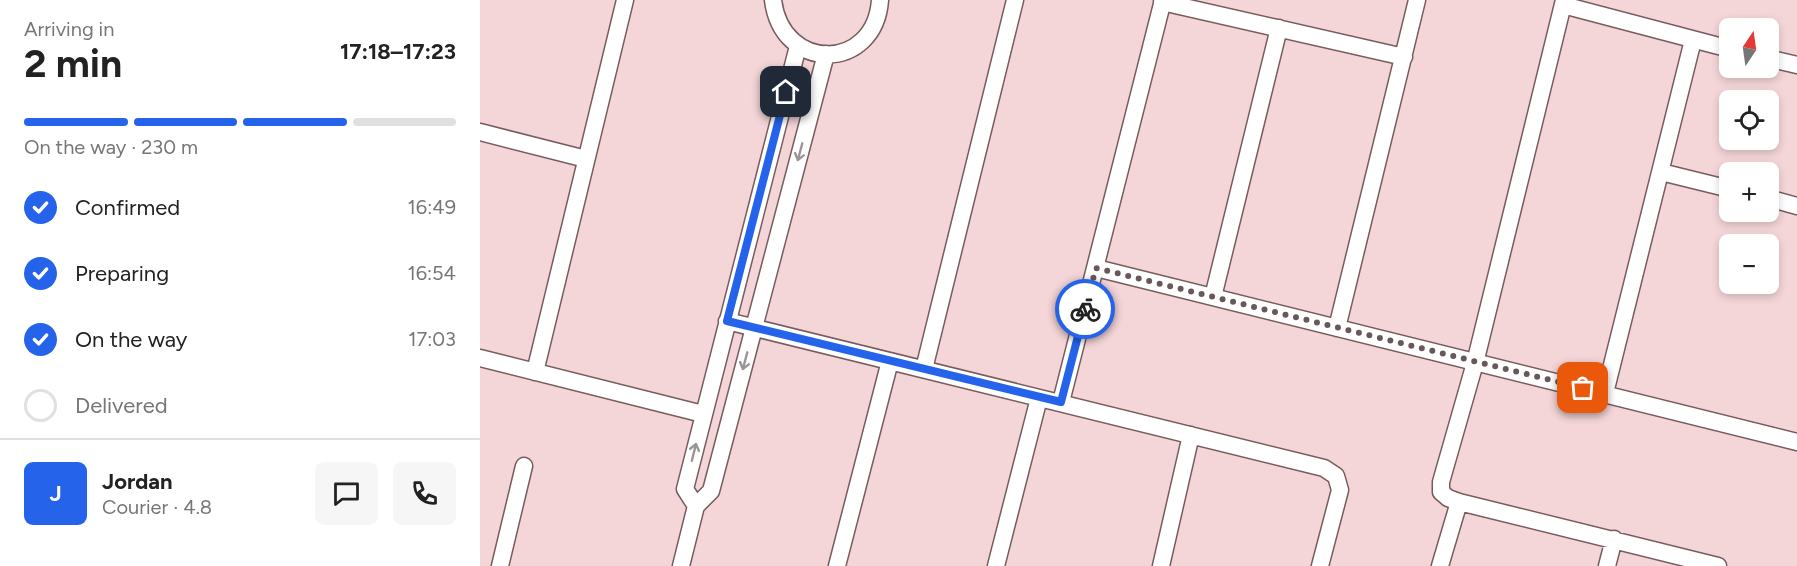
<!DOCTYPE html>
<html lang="en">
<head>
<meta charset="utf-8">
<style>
  :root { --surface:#fff; --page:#f6f6f6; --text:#222; --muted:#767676; --line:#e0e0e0; --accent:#2563eb }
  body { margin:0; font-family:Figtree,sans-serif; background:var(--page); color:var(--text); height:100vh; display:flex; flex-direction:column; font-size:22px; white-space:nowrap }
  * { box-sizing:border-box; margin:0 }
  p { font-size:20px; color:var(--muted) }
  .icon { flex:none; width:33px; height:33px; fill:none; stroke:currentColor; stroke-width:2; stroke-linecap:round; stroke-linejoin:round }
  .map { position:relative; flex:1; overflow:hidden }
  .side { display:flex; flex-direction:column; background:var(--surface); width:480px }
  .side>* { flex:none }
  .needle { width:39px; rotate:13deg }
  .tools { position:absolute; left:1239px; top:18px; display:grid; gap:12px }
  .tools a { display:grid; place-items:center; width:60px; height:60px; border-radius:9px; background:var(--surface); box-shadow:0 3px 9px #0003; font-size:30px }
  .pin { position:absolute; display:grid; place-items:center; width:51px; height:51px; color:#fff; margin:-26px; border-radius:12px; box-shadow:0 3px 9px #0006 }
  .courier { position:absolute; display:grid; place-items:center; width:60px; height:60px; margin:-30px; border:4px solid #2563eb; border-radius:50%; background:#fff; color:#222; box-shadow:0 2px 8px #0007 }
  .headline em { font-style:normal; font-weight:700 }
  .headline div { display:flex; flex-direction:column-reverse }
  .headline { display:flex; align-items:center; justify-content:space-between; height:102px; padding:0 24px }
  h1 { font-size:39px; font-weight:700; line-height:45px }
  .bar { display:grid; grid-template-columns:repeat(4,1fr); gap:9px 6px; align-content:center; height:72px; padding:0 24px }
  .bar i { height:8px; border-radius:4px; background:var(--line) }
  .bar .current { background:var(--accent) }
  .bar p { grid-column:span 4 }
  .line { display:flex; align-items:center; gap:15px; padding:0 24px; border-top:2px solid var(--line) }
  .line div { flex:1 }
  .round { display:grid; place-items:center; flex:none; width:63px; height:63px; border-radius:9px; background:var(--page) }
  ol { padding:0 24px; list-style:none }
  li { display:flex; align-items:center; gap:18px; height:66px }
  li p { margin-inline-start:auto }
  li .icon { padding:6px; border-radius:50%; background:var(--accent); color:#fff; stroke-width:4 }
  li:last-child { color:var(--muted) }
  li i { width:33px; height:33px; border:3px solid var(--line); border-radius:50% }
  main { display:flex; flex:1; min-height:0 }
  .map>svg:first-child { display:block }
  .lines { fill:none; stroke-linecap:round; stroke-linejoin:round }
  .street-casing { stroke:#765c5e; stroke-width:19 }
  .street { stroke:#fff; stroke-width:16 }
  .oneway { stroke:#9a9596 }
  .done { stroke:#695859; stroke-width:6; stroke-dasharray:0 10.8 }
  .route { stroke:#2563eb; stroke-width:8 }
</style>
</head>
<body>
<main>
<section class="side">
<div class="headline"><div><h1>2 min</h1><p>Arriving in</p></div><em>17:18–17:23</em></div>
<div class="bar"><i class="current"></i><i class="current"></i><i class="current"></i><i></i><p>On the way · 230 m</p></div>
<ol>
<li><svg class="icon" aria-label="check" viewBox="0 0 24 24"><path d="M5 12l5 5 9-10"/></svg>Confirmed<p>16:49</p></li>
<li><svg class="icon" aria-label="check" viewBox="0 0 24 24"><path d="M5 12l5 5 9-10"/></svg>Preparing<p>16:54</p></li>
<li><svg class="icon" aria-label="check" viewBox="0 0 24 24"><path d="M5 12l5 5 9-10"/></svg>On the way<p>17:03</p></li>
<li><i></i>Delivered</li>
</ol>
<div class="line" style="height:108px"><b class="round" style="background:var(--accent);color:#fff">J</b><div><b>Jordan</b><p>Courier · 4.8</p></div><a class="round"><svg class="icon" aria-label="chat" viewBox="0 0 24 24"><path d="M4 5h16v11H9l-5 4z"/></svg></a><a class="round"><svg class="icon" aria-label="phone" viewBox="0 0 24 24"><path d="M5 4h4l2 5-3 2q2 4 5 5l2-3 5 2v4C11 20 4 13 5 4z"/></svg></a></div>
</section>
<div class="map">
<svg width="1317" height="566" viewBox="0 0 1317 566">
  <rect width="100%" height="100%" fill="#f5d6d8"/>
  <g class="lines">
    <g class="street-casing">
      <path id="street" d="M293,0C302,73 395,72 400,0
        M1084,0L995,363L961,482V492L968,498L979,502L1238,566
        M682,2L924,57
        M1083,5L1250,49
        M1288,58L1317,65
        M0,132L106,159
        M1181,172L1250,189
        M1288,198L1317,206
        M616,268L1317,442
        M733,297L799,28
        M247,321L844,468L856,476L860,490L840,566
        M857,328L937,0
        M0,358L223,414
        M444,369L535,0
        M55,372L145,0
        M1125,393L1213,40
        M581,402L683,0
        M216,506L205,489L318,46
        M20,566L44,466
        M201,566L216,506L231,491L346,54
        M357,566L410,361
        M516,566L559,398
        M681,566L711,435
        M960,566L979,502
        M1127,566L1134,539"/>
    </g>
    <use href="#street" class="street"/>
  </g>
  <defs><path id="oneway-shaft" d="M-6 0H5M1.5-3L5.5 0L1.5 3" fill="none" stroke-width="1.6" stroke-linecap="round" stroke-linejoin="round" transform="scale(1.5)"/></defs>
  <g class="oneway">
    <use href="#oneway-shaft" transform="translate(320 152) rotate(105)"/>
    <use href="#oneway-shaft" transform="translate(265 361) rotate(105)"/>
    <use href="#oneway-shaft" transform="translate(214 452) rotate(-76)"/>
  </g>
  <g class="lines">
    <path class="done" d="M605,309L616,268L1103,388"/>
    <path class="route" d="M306,92L247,321L581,402L605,309"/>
  </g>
</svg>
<div class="tools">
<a><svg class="needle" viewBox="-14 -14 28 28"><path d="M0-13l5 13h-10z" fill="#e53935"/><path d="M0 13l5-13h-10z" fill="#767676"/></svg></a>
<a><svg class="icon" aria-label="locate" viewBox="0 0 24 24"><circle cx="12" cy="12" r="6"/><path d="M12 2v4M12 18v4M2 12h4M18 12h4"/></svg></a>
<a>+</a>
<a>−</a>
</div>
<div class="pin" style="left:1103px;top:388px;background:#ea580c"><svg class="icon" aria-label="bag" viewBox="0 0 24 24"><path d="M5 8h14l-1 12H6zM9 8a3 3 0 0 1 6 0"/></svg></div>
<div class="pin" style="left:306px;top:92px;background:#1f2937"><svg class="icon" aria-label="home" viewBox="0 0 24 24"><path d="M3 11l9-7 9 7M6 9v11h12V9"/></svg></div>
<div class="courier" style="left:605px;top:309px"><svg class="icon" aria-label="bike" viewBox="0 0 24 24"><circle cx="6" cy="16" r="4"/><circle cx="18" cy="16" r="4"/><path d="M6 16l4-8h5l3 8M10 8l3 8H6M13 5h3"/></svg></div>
</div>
</main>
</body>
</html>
